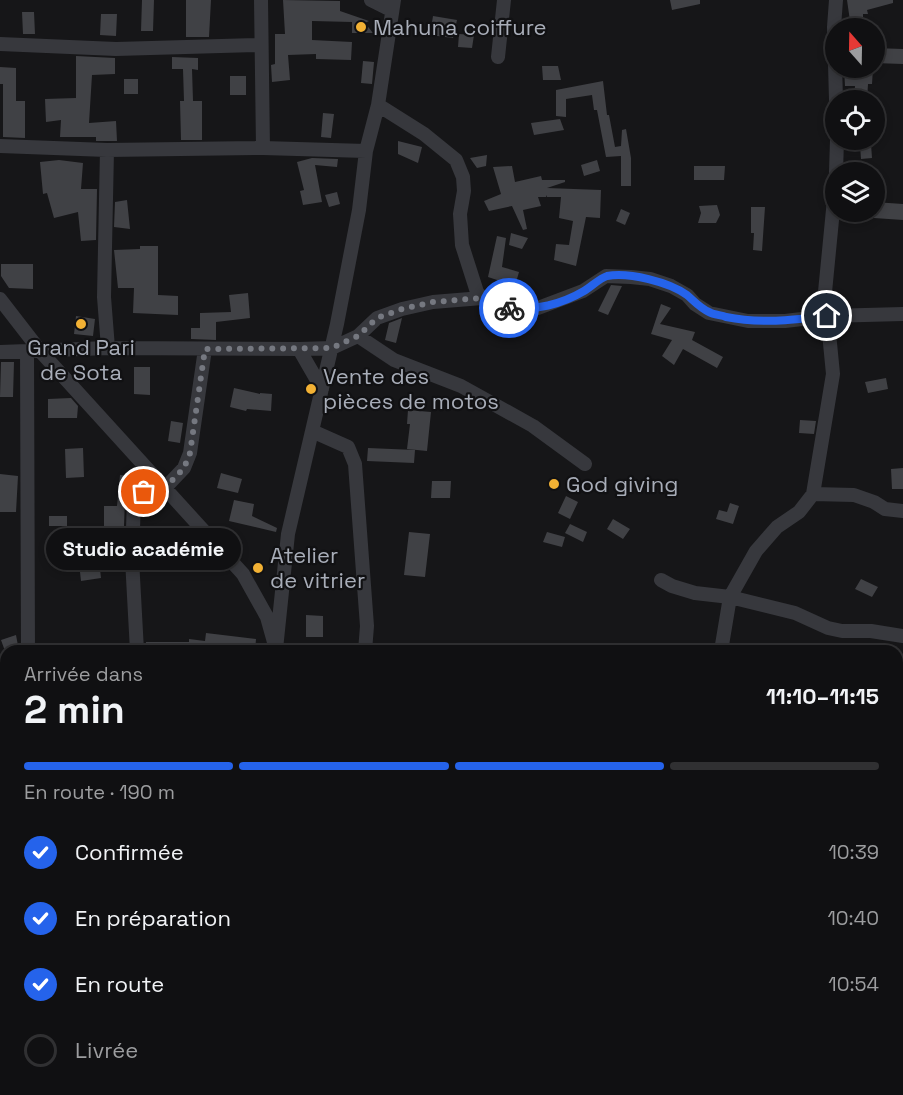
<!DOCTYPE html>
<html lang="fr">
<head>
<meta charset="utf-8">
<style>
  :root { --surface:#101012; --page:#1e1e20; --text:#f1f3f6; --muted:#9c9d9f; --line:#303032; --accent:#2563eb }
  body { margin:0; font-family:"Space Grotesk",sans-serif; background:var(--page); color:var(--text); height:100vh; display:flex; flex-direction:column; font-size:22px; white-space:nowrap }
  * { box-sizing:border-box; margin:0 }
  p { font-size:20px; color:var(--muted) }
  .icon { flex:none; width:33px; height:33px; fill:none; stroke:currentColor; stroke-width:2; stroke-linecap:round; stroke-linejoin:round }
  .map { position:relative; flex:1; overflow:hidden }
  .panel { position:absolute; left:0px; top:645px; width:903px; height:450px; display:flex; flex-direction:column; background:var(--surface); border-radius:18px 18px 0 0; box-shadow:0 3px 9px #0003,0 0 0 2px var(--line) }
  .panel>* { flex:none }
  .needle { width:39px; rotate:340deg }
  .tools { position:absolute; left:825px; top:18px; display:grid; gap:12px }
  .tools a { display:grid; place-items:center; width:60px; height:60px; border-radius:50%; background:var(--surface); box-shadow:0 3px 9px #0003,0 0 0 2px var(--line); font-size:30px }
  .pin { position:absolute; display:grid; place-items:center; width:51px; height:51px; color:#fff; margin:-26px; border:3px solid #fff; border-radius:50%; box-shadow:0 2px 6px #0007 }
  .courier { position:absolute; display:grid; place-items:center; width:60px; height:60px; margin:-30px; border:4px solid #2563eb; border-radius:50%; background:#fff; color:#222; box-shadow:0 2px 8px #0007 }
  .bubble { position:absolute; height:42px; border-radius:21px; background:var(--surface); box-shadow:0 3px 9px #0003,0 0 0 2px var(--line); font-size:20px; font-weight:700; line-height:42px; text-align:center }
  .headline em { font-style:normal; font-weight:700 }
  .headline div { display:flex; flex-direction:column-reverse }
  .headline { display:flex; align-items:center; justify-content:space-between; height:102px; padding:0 24px }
  h1 { font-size:39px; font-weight:700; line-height:45px }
  .bar { display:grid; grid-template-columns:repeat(4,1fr); gap:9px 6px; align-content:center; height:72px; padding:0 24px }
  .bar i { height:8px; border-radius:4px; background:var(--line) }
  .bar .active { background:var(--accent) }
  .bar p { grid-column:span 4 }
  ol { padding:0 24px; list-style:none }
  li { display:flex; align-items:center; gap:18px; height:66px }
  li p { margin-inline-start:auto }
  li .icon { padding:6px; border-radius:50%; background:var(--accent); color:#fff; stroke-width:4 }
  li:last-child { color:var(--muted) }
  li i { width:33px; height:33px; border:3px solid var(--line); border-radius:50% }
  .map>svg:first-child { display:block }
  .building { fill:#404145 }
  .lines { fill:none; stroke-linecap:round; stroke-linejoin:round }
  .minor { stroke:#37383d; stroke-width:14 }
  .done { stroke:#757880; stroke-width:6; stroke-dasharray:0 10.8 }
  .route { stroke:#2563eb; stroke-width:8 }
  .poi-dot { fill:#f2b134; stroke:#111113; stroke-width:2 }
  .labels { text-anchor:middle; stroke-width:4.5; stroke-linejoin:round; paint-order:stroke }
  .poi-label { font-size:22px; fill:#a8adb8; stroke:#111113; text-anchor:start }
</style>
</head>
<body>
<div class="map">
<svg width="903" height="1095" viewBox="0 0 903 1095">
  <rect width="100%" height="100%" fill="#161618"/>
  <path class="building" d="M142,0H154L153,31H141Z
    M186,0H211L209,37H186Z
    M283,0L340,1V11L369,21L365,23L373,33H352V22L312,21V40L352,42L351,60L316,59V54L288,55L290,80L272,82L271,65L275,64V34H285Z
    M670,0H700V4L672,10Z
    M847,0H893V3L867,10L868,14H863V28H851Z
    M22,12H34L35,34H23Z
    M101,14H117L116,36L100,35Z
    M433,16L457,20L453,38L430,35Z
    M459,34L474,35L472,48L458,47Z
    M874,48L903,49V64L874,63Z
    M76,56L115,58V74L92,75L89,123L116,121L117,141H96V137H60L61,120L46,122L45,99L76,98Z
    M172,57L198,58V70L192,69L193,101H202V140H181L180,101H184L183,69H172Z
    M363,61L374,62L372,84L361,83Z
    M542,66H558L561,80H543Z
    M0,67L16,68V101H25V138L3,137V84H0Z
    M844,68H873L872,84H868L867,100H854L855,86H845Z
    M230,76H246V95H230Z
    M124,79H138V94H124Z
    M603,81L607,115H609L615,147L621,146L622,130L626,129L631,158V186H621V156L606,157L597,110H594L592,95L566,99V117L556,116V90Z
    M323,113L334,114L331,138L321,137Z
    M560,119L564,130L534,135L531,123Z
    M398,141L422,147L418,163L398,154Z
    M871,144L872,158L861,159L860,145Z
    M487,155L486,166L477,168L470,158Z
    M312,158L338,159L337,167L315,165L322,202L303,205L300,191L304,190L297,162Z
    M59,160L83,163L81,189H97L96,240L81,241L78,212L54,218L47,193L43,194L40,162Z
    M597,160L600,171L584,176L581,165Z
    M512,166L515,182L541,176L542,180H565V182L547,188L601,190L600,218L586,217L576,266L554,260L556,244L569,245L573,221L559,218L561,197H547V195L546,197H538L541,206L523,210L527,229L523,230L512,206L489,211L484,201L501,194L493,167Z
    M694,166H725L724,180H694Z
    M337,192L340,204L329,207L325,195Z
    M127,200L130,229L114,227L115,202Z
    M874,202L903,204V220L874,218Z
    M717,205L720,215L716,223H698L701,213L699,206Z
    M751,207H765L762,251L753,250L754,233H751Z
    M621,209L630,213L625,225L616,221Z
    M511,233L528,238L522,249L509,245Z
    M497,236L506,238L502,267L519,272L515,286L488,277Z
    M140,246H158V295L178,296V315L133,313L134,288H118L114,250L140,249Z
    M1,264H33V289L9,288L1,276Z
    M611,285L622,286L608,315L598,311Z
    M248,293L250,318L216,322V340L191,339V328H200V313L231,312L229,295Z
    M661,304L671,308L660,324L695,332L692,340L723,357L717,368L683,349L674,365L662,356L672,340L651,334Z
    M76,316L95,319L93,336L74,334Z
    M402,318L396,343L385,340L389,323Z
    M1,362H14L13,397H0Z
    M134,367H150V395L134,394Z
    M886,378L888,389L868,393L865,382Z
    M234,388L260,394V393L272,394L271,411L247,409L246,411L230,407Z
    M71,398L78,406L77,418H48V399Z
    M408,410L431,412L427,451L407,449L410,424H407Z
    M800,420L816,421L814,434L799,433Z
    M171,421L183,423L180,443L168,441Z
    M83,448L84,477L66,478L65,449Z
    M368,448L415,450L414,463L367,461Z
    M903,468V489H892L891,469Z
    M221,473L242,479L238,493L217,488Z
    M0,474L18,476L16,512H0Z
    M120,475L134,476L132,489L125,498L124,526H104V506H117Z
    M432,481H451L450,498H431Z
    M566,496L578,502L570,519L558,513Z
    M234,500L254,504L252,516L277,528L276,532L229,521Z
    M730,503L739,506L733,524L716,519L719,510L727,512Z
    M49,516H67V526H49Z
    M613,519L630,529L623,539L607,529Z
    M570,524L587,532L583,542L565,533Z
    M409,532L430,534L425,577L404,575Z
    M547,532L565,537L562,547L543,542Z
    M99,560L101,578L81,581L79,563Z
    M861,579L878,587L872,597L855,589Z
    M306,615L323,616V637H306Z
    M206,633L256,639L255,651H146V642H189V639L205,641Z
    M16,635L19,651H5L1,640Z"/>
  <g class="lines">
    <path class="minor" d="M261,0L263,148
      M371,0L391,10
      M836,0L834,27L836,100
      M0,44L116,49L260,45
      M498,57L504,0
      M378,105L424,134L456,160L463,177L464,191L460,214L462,245L477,292L482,298L511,309L538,308L583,291L606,276L631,277L650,279L671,286L687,295L695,304L709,313L748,321H785L827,316L903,314
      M0,146L107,150L263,148L366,151
      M107,150L104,297L108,348L299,349L332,348L358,336L377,318L402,309L433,302L482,298
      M836,172L837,140
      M0,299L41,352L243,574L267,617L274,642
      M358,336L394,360L461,386L533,426L585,464
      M299,349L322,389
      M0,352L108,348
      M27,352L28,651
      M312,431L348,447L355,464L367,626L365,651
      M813,494L854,495L874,502L885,509L903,511
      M661,580L672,586L695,593L730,597L795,613L828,628L842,631H871L903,636
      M276,649L288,534L337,324L359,210L366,151L378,105L394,0
      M137,651L132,559L134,499C144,492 152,489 165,488L184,468L190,453L205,349
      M721,651L730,597L756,551L777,527L799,512L813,494L833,374L825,292L836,179
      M0,782H6
      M0,888L6,887
      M898,1007L903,1050
      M4,1029L6,1036
      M0,1057L6,1050
      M19,1089L21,1095
      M300,1089L301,1095
      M499,1089L502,1095
      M85,1095L89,1089
      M762,1095L763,1089
      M837,1095L838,1089
      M903,1095V1086"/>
  </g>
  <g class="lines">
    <path class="done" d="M144,492L154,489L165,488L184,468L190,453L205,349L332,348L358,336L377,318L402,309L433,302L482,298L509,308"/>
    <path class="route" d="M509,308C535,311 562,304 584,291C591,287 600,278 607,276C629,272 669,282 687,295C694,301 700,308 709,312C714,315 721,315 726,317C761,324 793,320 827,316"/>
  </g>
  <g class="poi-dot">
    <circle cx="361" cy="27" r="6"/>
    <circle cx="81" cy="324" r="6"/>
    <circle cx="311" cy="389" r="6"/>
    <circle cx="554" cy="484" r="6"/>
    <circle cx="258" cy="568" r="6"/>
  </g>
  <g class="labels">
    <g class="poi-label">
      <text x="373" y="35">Mahuna coiffure</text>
      <text x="81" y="355" text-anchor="middle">Grand Pari<tspan x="81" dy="25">de Sota</tspan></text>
      <text x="323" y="384">Vente des<tspan x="323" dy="25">pièces de motos</tspan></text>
      <text x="566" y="492">God giving</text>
      <text x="270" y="563">Atelier<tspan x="270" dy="25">de vitrier</tspan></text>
    </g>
  </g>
</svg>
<div class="tools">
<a><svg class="needle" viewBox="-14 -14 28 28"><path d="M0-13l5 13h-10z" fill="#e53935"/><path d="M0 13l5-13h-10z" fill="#9c9d9f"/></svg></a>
<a><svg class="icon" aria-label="locate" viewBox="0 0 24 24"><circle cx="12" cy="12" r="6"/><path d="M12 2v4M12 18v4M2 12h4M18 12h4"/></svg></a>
<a><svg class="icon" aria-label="layers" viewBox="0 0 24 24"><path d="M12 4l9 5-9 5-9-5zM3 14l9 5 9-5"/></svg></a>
</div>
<div class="pin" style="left:144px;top:492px;background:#ea580c"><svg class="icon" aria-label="bag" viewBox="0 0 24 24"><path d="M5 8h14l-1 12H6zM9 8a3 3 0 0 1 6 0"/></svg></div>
<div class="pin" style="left:827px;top:316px;background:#1f2937"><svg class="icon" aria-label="home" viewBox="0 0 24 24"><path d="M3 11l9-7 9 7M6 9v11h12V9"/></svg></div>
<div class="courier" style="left:509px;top:308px"><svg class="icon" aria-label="bike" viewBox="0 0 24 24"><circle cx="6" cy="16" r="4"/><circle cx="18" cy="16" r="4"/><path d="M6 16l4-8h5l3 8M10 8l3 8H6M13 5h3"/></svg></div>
<div class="bubble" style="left:46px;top:528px;width:195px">Studio académie</div>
<section class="panel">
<div class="headline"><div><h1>2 min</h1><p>Arrivée dans</p></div><em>11:10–11:15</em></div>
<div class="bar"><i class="active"></i><i class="active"></i><i class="active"></i><i></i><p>En route · 190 m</p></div>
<ol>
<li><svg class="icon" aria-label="check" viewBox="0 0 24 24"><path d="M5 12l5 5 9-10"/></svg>Confirmée<p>10:39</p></li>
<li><svg class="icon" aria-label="check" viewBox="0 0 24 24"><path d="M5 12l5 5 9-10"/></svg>En préparation<p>10:40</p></li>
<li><svg class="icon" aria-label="check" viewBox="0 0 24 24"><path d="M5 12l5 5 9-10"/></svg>En route<p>10:54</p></li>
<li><i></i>Livrée</li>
</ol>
</section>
</div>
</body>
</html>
